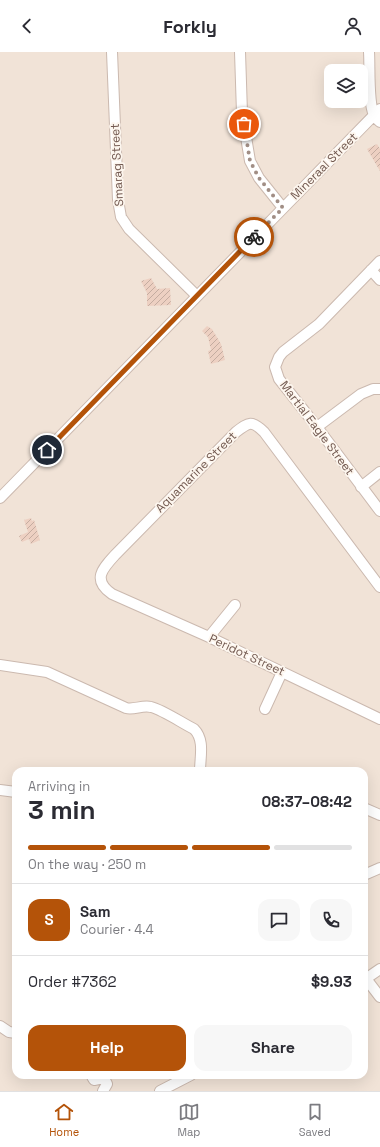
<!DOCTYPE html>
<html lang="en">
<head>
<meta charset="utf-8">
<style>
  :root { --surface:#fff; --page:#f7f7f7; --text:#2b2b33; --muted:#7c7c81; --line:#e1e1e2; --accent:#b45309 }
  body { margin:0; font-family:"Space Grotesk",sans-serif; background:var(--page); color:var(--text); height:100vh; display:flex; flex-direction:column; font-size:15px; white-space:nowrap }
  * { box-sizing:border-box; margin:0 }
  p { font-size:13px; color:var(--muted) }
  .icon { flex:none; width:22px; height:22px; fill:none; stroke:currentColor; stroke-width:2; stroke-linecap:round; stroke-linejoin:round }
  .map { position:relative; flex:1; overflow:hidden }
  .details { position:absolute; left:12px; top:715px; width:356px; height:312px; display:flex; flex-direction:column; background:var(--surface); border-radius:12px; box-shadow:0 4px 16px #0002 }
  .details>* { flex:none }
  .buttons { position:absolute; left:324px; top:12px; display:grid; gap:8px }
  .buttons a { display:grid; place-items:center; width:44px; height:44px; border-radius:8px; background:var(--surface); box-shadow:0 4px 16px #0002; font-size:20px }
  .pin { position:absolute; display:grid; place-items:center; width:34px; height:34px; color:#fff; margin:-17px; border:2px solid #fff; border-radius:50%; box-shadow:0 1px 4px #0007 }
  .courier { position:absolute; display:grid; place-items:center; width:40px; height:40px; margin:-20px; border:3px solid #b45309; border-radius:50%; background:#fff; color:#222; box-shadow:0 1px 5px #0007 }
  .summary em { font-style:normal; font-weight:800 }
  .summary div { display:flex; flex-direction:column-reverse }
  .summary { display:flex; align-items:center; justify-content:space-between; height:68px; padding:0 16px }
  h1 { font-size:26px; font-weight:800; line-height:30px }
  .bar { display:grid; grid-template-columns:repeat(4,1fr); gap:6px 4px; align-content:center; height:48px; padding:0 16px }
  .bar i { height:5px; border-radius:3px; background:var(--line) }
  .bar .current { background:var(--accent) }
  .bar p { grid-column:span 4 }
  .line { display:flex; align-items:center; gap:10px; padding:0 16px; border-top:1px solid var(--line) }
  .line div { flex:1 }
  .round { display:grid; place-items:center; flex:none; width:42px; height:42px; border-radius:12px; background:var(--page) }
  .primary-button { display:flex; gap:8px; margin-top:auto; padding:8px 16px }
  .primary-button a { flex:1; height:46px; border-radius:12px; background:var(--accent); color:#fff; font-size:16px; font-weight:800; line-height:46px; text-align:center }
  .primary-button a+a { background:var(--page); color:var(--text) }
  header { display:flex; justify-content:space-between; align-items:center; height:52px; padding:0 16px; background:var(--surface); font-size:18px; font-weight:800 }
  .menu { display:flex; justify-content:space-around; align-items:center; height:56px; border-top:1px solid var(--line); background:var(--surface); font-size:11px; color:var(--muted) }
  .menu a { display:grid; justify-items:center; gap:2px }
  .menu .current { color:var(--accent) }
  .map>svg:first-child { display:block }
  .residential { fill:#f1e3d7; fill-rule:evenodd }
  .building { fill:url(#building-hatch) }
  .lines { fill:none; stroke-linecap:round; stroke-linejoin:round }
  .minor-casing { stroke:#cbb9af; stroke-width:12 }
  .minor { stroke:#fff; stroke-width:10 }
  .done { stroke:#a18e85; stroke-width:4; stroke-dasharray:0 7.2 }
  .route { stroke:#b45309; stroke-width:5 }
  .labels { text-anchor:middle; stroke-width:3.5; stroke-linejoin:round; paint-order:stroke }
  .street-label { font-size:12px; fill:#71584f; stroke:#fdf6ee }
</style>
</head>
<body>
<header><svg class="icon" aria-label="back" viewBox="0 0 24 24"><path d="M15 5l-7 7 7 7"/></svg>Forkly<svg class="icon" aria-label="person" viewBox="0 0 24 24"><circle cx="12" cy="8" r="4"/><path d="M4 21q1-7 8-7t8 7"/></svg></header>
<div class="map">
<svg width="380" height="1039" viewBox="0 0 380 1039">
  <defs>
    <pattern id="building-hatch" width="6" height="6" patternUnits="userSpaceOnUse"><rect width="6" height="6" fill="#edd0c2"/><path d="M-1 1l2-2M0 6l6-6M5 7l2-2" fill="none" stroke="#c4aca0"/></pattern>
  </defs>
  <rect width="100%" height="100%" fill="#faf2e8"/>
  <path class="residential" d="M0,0H380V1039H0ZM331,19H361V49H331ZM16,719H364V1023H16Z"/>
  <path class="building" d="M377,92L380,97V119L367,97Z
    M151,226L157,237L170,236L171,253L147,254V241L141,229Z
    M207,274L212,277L221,292L225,308L211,312L208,299L211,298L208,285L202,279Z
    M31,466L32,469L34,468L40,488L31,492L29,487L22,490L19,484L28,480L24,468Z"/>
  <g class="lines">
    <g class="minor-casing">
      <path id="minor" d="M112,0L118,148L121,165L129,177L197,244
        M240,0L242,61L250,109L259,126L283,156
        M369,0C370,14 368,51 374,63C375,66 378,68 380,70
        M380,209L319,272L283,300L279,305L275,315L279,327L317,375L380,459
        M371,218L380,228
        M317,375L361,342L373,337H380
        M361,435L380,420
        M0,446L380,57
        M380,535L264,380C252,368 249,370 236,380L115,503C102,517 92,528 112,542L209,585L380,667
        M209,585L235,553
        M0,613L47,620L126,656C134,658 142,653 151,655C163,658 182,671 194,677C205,688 200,705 200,719
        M265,657L282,620
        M0,738L16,740
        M364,756L380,763
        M364,823L380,816
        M364,924L380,945
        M364,928L380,917
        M0,974L9,980L16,981
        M91,1023L94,1028L104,1026L107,1032L103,1039
        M160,1039L191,1023"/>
    </g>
    <use href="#minor" class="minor"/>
  </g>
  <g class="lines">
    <path class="done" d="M244,72L250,109L259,126L283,156L254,185"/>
    <path class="route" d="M47,398L254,185"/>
  </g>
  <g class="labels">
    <g class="street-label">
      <text transform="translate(117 113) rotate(-93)" y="4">Smarag Street</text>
      <text transform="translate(324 114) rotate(-45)" y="4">Mineraal Street</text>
      <text transform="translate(317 376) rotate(53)" y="4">Martial Eagle Street</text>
      <text transform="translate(196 420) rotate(-45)" y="4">Aquamarine Street</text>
      <text transform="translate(247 603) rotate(25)" y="4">Peridot Street</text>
    </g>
  </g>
</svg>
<div class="buttons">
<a><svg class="icon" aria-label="layers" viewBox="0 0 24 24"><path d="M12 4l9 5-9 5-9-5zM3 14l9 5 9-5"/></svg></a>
</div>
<div class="pin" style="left:244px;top:72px;background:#ea580c"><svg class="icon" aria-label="bag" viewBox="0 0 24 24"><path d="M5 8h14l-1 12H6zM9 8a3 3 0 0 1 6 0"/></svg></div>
<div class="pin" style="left:47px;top:398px;background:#1f2937"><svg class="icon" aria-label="home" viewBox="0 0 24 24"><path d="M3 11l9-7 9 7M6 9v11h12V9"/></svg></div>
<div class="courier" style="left:254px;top:185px"><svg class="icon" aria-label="bike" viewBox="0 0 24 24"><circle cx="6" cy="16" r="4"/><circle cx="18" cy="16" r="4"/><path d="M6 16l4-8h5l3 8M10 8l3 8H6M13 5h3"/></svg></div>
<section class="details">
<div class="summary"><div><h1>3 min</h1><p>Arriving in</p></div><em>08:37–08:42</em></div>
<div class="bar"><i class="current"></i><i class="current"></i><i class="current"></i><i></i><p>On the way · 250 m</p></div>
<div class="line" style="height:72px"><b class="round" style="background:var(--accent);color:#fff">S</b><div><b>Sam</b><p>Courier · 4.4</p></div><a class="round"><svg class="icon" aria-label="chat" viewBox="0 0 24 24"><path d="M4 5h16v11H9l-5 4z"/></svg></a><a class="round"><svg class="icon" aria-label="phone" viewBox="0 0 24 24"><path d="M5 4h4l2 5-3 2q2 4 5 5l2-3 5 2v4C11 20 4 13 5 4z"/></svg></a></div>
<div class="line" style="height:52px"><div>Order #7362</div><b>$9.93</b></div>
<div class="primary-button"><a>Help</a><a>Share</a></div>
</section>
</div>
<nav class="menu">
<a class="current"><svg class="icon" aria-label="home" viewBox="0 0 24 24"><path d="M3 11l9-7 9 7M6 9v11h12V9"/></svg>Home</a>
<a><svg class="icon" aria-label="map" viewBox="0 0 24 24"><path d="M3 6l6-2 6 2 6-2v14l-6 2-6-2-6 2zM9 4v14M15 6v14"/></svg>Map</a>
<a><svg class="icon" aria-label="saved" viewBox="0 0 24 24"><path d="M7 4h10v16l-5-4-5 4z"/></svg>Saved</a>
</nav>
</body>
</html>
